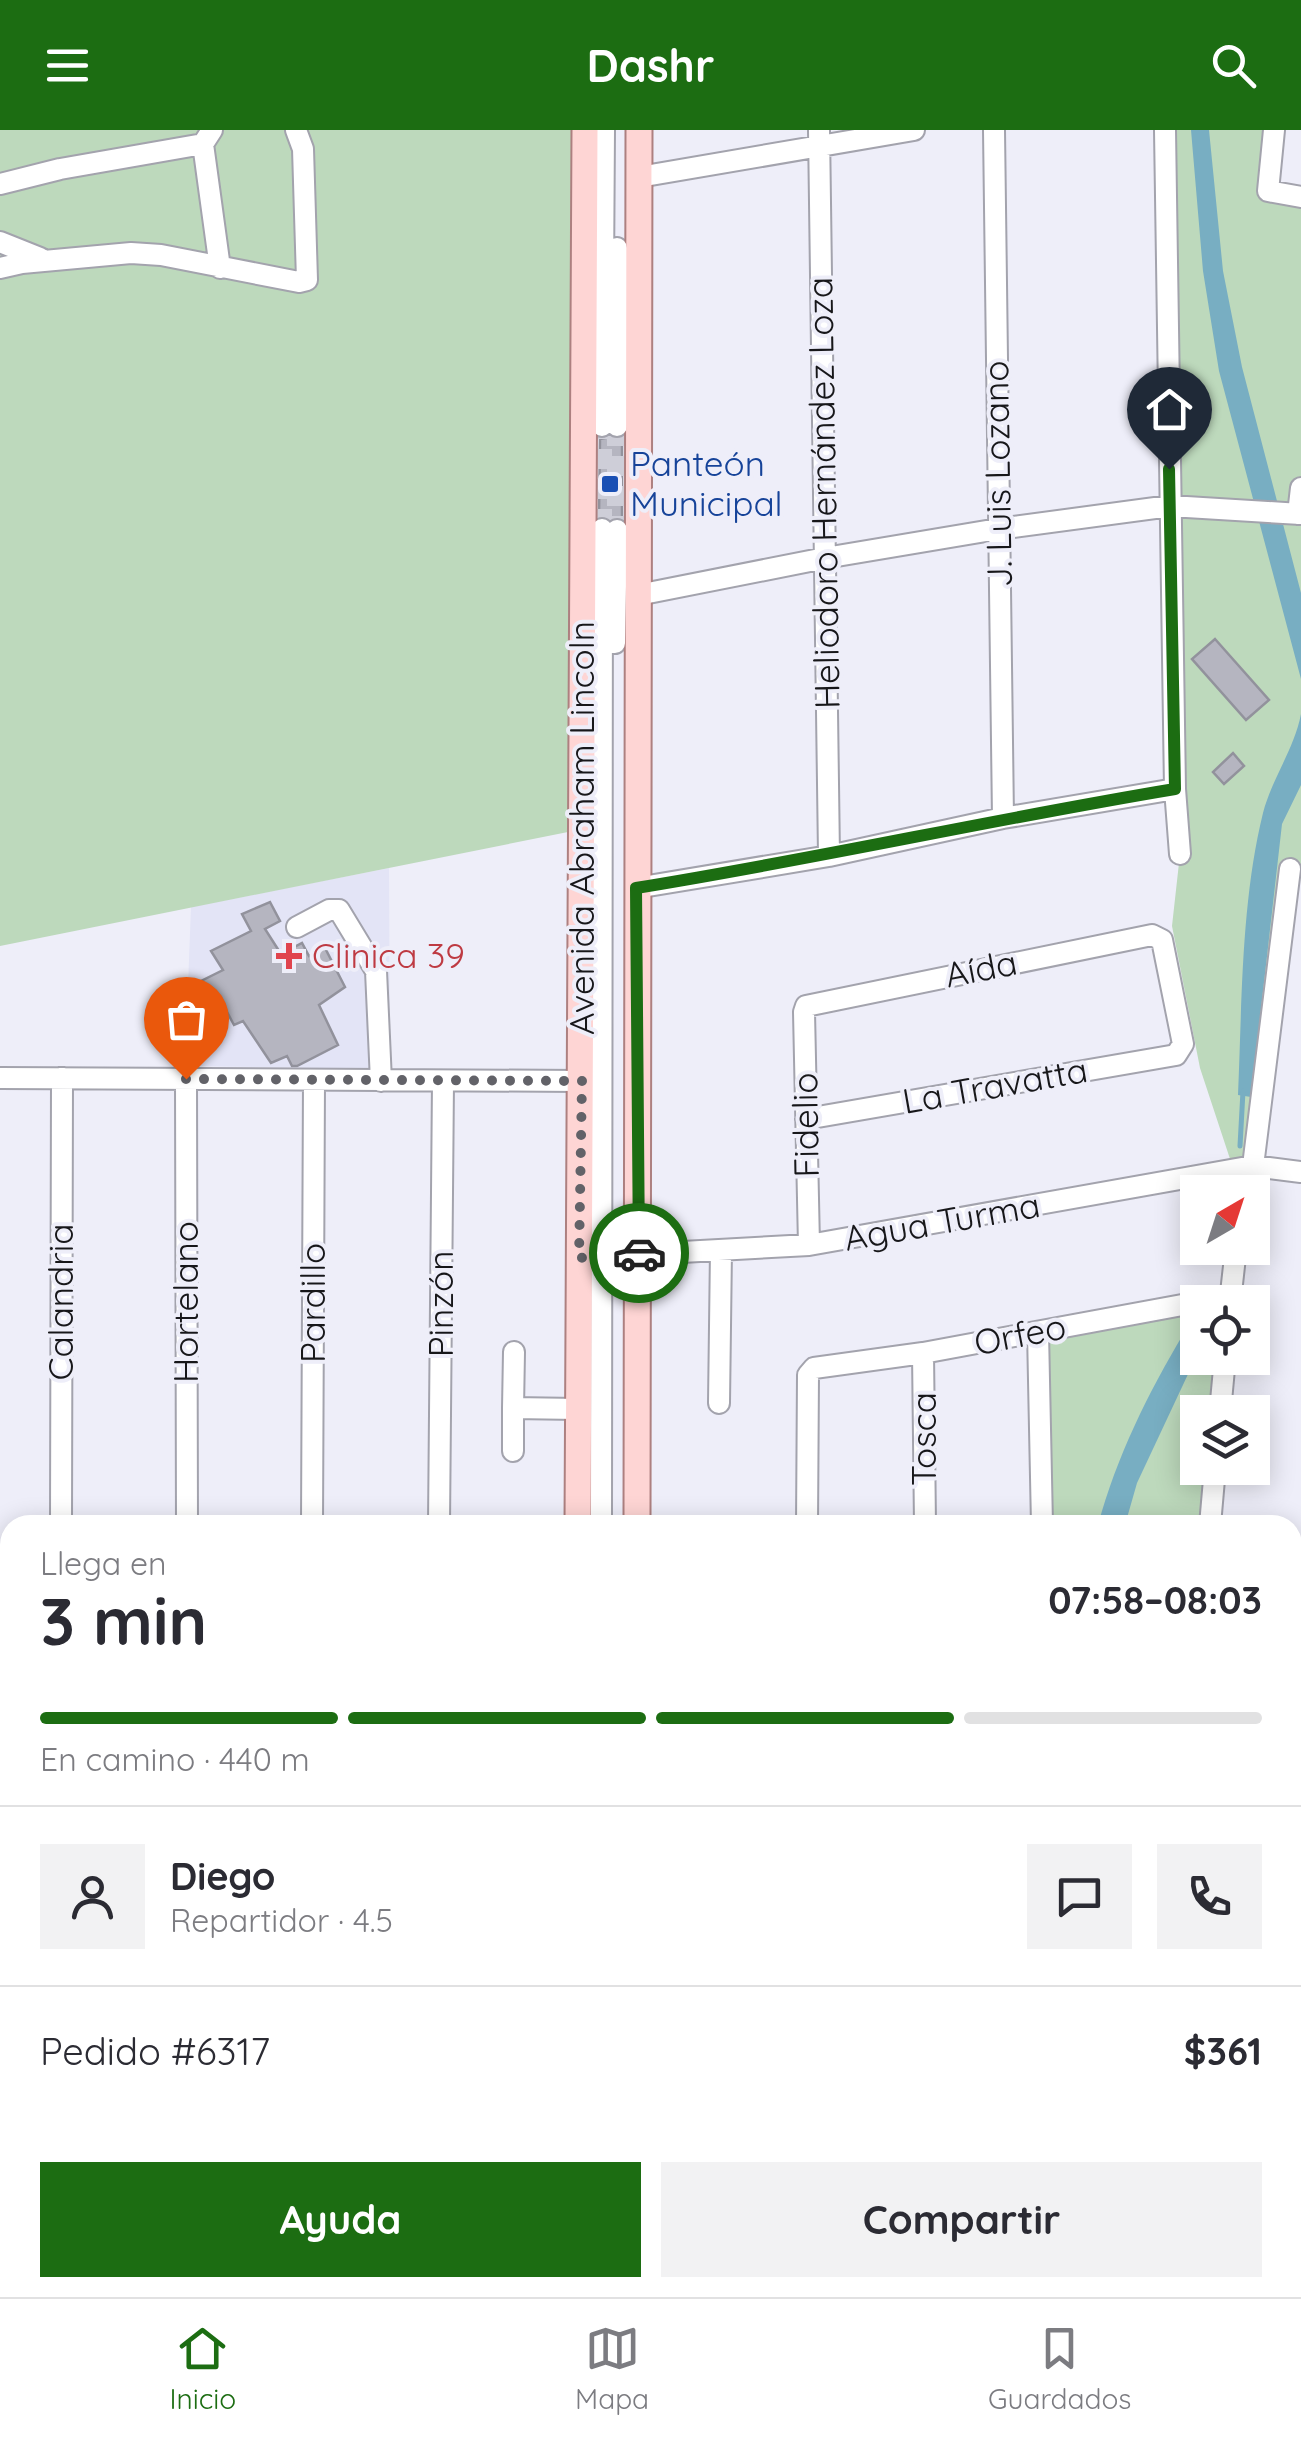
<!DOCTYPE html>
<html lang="es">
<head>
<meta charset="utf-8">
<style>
  :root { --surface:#fff; --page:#f2f2f3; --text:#2b2b33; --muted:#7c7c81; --line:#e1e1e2; --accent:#1c6d12 }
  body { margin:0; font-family:Quicksand,sans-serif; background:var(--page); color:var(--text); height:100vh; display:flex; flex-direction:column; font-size:38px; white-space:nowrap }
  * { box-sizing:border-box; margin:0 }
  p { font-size:32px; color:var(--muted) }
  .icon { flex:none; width:55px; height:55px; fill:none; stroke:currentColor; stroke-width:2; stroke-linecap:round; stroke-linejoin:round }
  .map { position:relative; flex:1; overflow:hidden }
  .side { position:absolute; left:0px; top:1385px; width:1302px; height:782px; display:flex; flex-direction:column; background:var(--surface); border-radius:30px 30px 0 0; box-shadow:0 5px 25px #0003 }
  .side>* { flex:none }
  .needle { width:65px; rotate:39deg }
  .fabs { position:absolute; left:1180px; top:1045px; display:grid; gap:20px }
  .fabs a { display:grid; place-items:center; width:90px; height:90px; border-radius:0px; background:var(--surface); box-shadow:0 5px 25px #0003; font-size:50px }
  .pin { position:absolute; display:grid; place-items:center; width:85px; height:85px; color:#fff; margin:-102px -42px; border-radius:50% 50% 50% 0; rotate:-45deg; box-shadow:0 0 10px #0007 }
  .pin .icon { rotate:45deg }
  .courier { position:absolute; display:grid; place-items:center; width:100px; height:100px; margin:-50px; border:8px solid #1c6d12; border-radius:50%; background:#fff; color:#222; box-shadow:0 2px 12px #0007 }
  .headline em { font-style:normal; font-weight:700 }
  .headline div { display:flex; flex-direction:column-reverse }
  .headline { display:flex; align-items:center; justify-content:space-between; height:170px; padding:0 40px }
  h1 { font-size:65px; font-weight:700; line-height:75px }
  .bar { display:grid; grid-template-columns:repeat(4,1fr); gap:15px 10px; align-content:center; height:120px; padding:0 40px }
  .bar i { height:12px; border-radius:8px; background:var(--line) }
  .bar .on { background:var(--accent) }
  .bar p { grid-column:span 4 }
  .line { display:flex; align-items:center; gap:25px; padding:0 40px; border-top:2px solid var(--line) }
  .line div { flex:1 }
  .round { display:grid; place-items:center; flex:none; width:105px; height:105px; border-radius:0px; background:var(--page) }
  .cta { display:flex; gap:20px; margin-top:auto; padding:20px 40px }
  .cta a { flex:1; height:115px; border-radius:0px; background:var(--accent); color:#fff; font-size:40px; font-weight:700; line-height:115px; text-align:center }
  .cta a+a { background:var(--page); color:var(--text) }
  header { display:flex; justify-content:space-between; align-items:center; height:130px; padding:0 40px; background:var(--accent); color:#fff; font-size:45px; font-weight:700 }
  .tab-bar { display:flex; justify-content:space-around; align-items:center; height:140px; border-top:2px solid var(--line); background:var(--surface); font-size:28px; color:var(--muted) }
  .tab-bar a { display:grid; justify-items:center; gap:5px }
  .tab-bar .on { color:var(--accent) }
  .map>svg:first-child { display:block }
  .built { fill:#e3e4f6 }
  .green { fill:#bdd9bc }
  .water { fill:#78aec2 }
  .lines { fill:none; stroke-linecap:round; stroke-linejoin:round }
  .stream { stroke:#78aec2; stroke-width:5 }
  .building { fill:#b5b5c0; stroke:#92929c; stroke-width:2.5 }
  .minor-tunnel { stroke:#ceced8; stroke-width:20; stroke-dasharray:20 10; stroke-linecap:butt }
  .minor-casing { stroke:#a3a3ad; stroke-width:24 }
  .major-casing { stroke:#ad8080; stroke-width:29 }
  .minor { stroke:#fff; stroke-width:20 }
  .major { stroke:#fed5d4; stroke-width:25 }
  .done { stroke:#626268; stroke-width:10; stroke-dasharray:0 18 }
  .route { stroke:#1c6d12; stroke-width:12 }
  .transit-dot { fill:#1a4fb4; stroke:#eeeef9; stroke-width:4 }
  .health-dot { fill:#e0444e; stroke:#eeeef9; stroke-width:4 }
  .labels { text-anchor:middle; stroke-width:8; stroke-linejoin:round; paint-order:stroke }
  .transit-label { font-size:35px; fill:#164399; stroke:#eeeef9; text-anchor:start }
  .street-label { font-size:35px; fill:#17171a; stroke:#eeeef9 }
  .health-label { font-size:35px; fill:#be3a42; stroke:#eeeef9; text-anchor:start }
</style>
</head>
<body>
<header><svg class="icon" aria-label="menu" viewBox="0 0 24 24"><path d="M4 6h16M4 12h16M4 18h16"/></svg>Dashr<svg class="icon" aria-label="search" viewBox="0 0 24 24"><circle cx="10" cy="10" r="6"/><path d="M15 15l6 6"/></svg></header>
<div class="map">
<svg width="1301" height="2167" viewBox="0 0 1301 2167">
  <rect width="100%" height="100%" fill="#eeeef9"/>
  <path class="built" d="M389,738L390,939L185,936L191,777Z
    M0,1739L10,1745V2040L0,2041Z"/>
  <path class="green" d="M0,0H572L568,702L0,816Z
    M1165,0H1274L1267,56L1301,67V736L1290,740L1253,1036L1232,1035L1200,938L1172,796L1180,724Z
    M1198,1172V1228H1225L1220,1282H1198V1338H1215L1210,1395H1042L1038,1202Z
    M1301,1989V2167H1054L1056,2158H1292V1990Z"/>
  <path class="water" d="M1191,0H1209L1223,141L1242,237L1301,463V549L1219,241L1203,141Z
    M1301,584V655L1282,694L1251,967L1238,965C1242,874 1241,772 1263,683C1272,648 1294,620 1301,584Z
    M1184,1203L1197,1211V1225L1137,1353L1125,1395H1098C1117,1326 1147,1265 1184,1203Z"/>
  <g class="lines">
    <path class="stream" d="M1240,1016L1243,961"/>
  </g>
  <path class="building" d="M610,307L622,308V388L599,386L600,309Z
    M1215,509L1269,570L1246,590L1192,529Z
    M1233,623L1244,636L1224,654L1213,642Z
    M270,772L280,791L265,799L281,824L302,813L309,826L325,818L345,857L319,875L338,915L297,936H292L287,926L271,933L243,891L234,895L226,880L219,883L211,868L203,873L193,855L223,840L211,821L251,801L242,784Z"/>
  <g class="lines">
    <path class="minor-tunnel" d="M617,296V400
      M602,399V296"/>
    <g class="minor-casing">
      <path id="minor" d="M819,0L829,726
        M994,0L1003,688
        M1165,0L1175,659L1180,724
        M1274,0L1268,61L1301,67
        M203,14L220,138
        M639,47L914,0
        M0,54L60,39L203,14L212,0
        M0,112L40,128
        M0,138L22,133L131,123L161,125L299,152L307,150L303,19L296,0
        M602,296L604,0
        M617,296V118
        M1298,384L1301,358
        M638,465L825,428L998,399L1170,376L1301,384
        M615,513L617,400
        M636,758L829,726L1003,688L1175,659
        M297,797L329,780H339L376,841L381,951
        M0,948L581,951
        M186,949L187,1395
        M806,989L1176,925L1183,914L1162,810L1152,805L806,876L804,882L809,1115
        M1245,1062L1253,1036L1290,739
        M591,1127L809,1115L1253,1036L1301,1042
        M1230,1172L1236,1118
        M1038,1202L1042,1395
        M514,1222L513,1278L578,1279
        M923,1223L925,1395
        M719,1273L721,1120
        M1220,1282L1225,1228
        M513,1321V1278
        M61,1395L62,948
        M312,1395L314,951
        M439,1395L443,952
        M601,1395L602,399
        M807,1395L808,1245L814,1238L923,1223L1231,1166
        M1210,1395L1215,1338
        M1292,1558L1301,1556
        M0,1658H10
        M1292,1679L1301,1677
        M1292,1778H1301
        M1292,1963L1301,1954
        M0,1994L10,2001
        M0,2049H10
        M0,2090L10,2098
        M94,2158L108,2167
        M601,2158V2167
        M616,2158V2167
        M71,2167V2158
        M190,2167L206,2158
        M442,2167V2158
        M825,2167L826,2166"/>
    </g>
    <g class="major-casing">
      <path id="major" d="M578,1395L585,0
        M637,1395L639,0
        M581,2158L582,2167
        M632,2167V2158"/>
    </g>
    <use href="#minor" class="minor"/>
    <use href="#major" class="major"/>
  </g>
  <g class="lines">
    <path class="done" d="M186,949L582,951L579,1128L639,1123"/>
    <path class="route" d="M639,1123L636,758C816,729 994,689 1175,659L1169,339"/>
  </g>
  <rect class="transit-dot" x="600" y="344" width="20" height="20" rx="5"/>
  <path class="health-dot" d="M284 811h10v10h10v10h-10v10h-10v-10h-10v-10h10z"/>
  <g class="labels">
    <g class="transit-label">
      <text x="630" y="346">Panteón<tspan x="630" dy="40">Municipal</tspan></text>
    </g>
    <g class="street-label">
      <text transform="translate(998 344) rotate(-91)" y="12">J. Luis Lozano</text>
      <text transform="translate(824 363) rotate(-91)" y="12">Heliodoro Hernández Loza</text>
      <text transform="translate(582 698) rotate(-90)" y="12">Avenida Abraham Lincoln</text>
      <text transform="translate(981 839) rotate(-11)" y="12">Aída</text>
      <text transform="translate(995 956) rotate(-10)" y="12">La Travatta</text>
      <text transform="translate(806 995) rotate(-91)" y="12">Fidelio</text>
      <text transform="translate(942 1092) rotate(-10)" y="12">Agua Turma</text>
      <text transform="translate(61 1172) rotate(-90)" y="12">Calandria</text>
      <text transform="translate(186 1172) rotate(-90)" y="12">Hortelano</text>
      <text transform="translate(313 1173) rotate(-90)" y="12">Pardillo</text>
      <text transform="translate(441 1174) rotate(-90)" y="12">Pinzón</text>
      <text transform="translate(1020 1205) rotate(-11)" y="12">Orfeo</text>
      <text transform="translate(924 1309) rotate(-90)" y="12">Tosca</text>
    </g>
    <g class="health-label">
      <text x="312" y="838">Clinica 39</text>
    </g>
  </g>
</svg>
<div class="fabs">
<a><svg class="needle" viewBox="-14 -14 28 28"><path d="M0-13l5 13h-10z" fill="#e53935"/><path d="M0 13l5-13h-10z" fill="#7c7c81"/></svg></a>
<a><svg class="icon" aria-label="locate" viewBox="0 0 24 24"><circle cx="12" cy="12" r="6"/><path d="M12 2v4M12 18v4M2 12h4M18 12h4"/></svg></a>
<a><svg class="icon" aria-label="layers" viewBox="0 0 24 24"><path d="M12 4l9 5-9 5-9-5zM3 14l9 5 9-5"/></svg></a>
</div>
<div class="pin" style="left:186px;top:949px;background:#ea580c"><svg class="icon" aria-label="bag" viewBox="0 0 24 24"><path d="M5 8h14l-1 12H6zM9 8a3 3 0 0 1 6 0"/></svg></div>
<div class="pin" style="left:1169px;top:339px;background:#1f2937"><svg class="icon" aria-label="home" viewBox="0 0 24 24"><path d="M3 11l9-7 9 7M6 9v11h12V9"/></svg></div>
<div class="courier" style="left:639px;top:1123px"><svg class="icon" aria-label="car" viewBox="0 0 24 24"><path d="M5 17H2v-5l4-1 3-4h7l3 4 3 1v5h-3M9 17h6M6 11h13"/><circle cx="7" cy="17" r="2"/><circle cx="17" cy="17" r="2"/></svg></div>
<section class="side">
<div class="headline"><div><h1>3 min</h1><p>Llega en</p></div><em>07:58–08:03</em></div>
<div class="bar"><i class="on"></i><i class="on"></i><i class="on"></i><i></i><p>En camino · 440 m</p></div>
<div class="line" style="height:180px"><a class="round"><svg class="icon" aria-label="person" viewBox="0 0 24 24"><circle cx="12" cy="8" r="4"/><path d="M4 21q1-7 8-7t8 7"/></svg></a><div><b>Diego</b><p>Repartidor · 4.5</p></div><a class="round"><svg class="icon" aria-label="chat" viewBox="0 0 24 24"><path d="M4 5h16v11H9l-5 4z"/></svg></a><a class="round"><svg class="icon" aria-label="phone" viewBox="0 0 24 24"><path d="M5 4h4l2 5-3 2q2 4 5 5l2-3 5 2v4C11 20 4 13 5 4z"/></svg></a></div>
<div class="line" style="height:130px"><div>Pedido #6317</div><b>$361</b></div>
<div class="cta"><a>Ayuda</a><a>Compartir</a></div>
</section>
</div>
<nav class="tab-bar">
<a class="on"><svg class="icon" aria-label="home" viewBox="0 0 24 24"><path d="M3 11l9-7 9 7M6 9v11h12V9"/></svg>Inicio</a>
<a><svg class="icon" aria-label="map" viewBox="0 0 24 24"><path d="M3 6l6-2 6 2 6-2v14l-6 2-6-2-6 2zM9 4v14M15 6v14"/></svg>Mapa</a>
<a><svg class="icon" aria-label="saved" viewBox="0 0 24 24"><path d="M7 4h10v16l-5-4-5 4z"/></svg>Guardados</a>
</nav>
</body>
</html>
